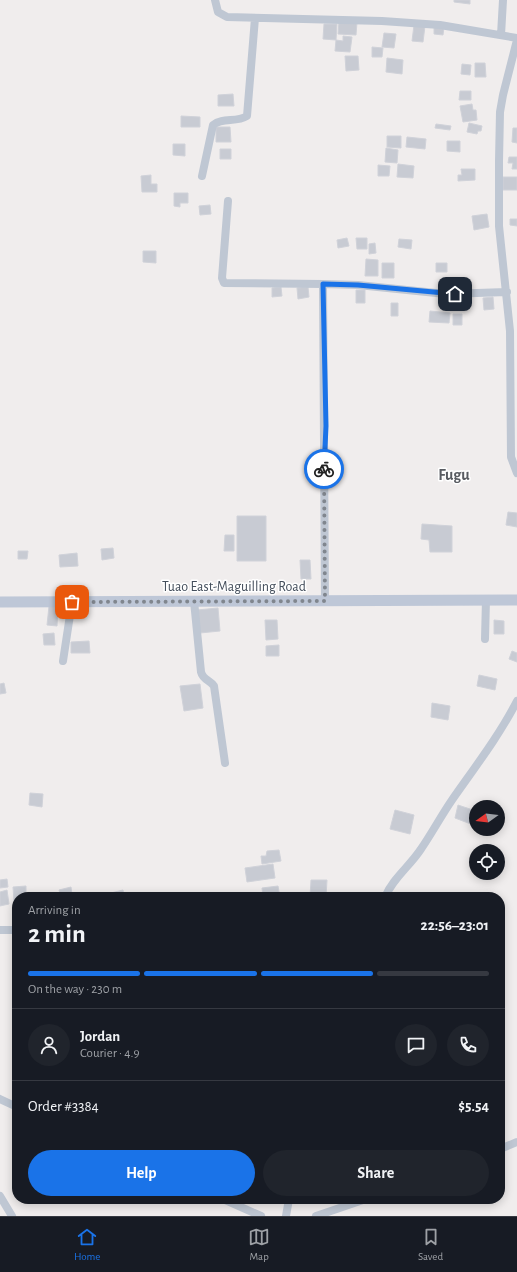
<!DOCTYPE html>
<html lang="en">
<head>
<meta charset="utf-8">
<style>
  :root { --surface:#171b24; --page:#20242c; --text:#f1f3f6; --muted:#9ea1a6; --line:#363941; --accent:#1a73e8 }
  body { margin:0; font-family:"Alegreya Sans",sans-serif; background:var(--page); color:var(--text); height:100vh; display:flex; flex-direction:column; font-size:15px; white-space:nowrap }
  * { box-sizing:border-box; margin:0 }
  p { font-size:13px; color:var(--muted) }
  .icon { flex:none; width:22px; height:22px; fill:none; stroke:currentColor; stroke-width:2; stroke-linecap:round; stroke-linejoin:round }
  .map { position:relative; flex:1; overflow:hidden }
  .sheet { position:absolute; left:12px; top:892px; width:493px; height:312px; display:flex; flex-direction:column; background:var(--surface); border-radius:16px; box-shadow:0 2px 10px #0003 }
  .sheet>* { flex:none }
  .needle { width:26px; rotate:255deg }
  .controls { position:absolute; left:469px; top:800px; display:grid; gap:8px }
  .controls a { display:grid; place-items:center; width:36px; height:36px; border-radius:50%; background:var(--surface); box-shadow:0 2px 10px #0003; font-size:20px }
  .pin { position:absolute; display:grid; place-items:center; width:34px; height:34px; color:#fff; margin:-17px; border-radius:8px; box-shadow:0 2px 6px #0006 }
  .courier { position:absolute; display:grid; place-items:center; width:40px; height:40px; margin:-20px; border:3px solid #1a73e8; border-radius:50%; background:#fff; color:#222; box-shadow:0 1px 5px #0007 }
  .headline em { font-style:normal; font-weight:700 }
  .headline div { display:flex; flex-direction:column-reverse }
  .headline { display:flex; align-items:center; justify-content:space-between; height:68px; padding:0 16px }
  h1 { font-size:26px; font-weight:700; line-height:30px }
  .bar { display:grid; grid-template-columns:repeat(4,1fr); gap:6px 4px; align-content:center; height:48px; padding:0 16px }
  .bar i { height:5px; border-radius:3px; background:var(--line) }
  .bar .active { background:var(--accent) }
  .bar p { grid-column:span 4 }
  .line { display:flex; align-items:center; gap:10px; padding:0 16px; border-top:1px solid var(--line) }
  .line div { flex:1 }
  .round { display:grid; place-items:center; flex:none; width:42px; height:42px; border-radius:21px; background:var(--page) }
  .primary-button { display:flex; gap:8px; margin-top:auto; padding:8px 16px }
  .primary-button a { flex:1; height:46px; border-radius:24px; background:var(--accent); color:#fff; font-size:16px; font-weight:700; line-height:46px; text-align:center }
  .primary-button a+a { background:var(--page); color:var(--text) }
  .tab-bar { display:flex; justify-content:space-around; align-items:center; height:56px; border-top:1px solid var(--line); background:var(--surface); font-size:11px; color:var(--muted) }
  .tab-bar a { display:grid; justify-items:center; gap:2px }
  .tab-bar .active { color:var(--accent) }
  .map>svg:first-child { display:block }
  .building { fill:#c8cbd3; stroke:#d0d2d9 }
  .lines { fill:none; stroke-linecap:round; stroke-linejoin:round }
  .minor { stroke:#bfc7d3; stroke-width:8 }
  .secondary { stroke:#bec7d7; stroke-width:11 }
  .done { stroke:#80868e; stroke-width:4; stroke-dasharray:0 7.2 }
  .route { stroke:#1a73e8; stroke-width:5 }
  .labels { text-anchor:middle; stroke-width:3; stroke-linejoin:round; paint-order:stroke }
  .street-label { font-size:14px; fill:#444e5b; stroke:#fff }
  .quarter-label { font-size:16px; font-weight:bold; fill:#595c62; stroke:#fff }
</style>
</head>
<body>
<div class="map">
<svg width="517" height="1216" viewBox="0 0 517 1216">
  <rect width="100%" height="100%" fill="#f0eded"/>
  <path class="building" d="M454,0H470V4L454,2Z
    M339,21L357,22L356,35L338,34Z
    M324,24H337L336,40L323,39Z
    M414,25L425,26L423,42L412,41Z
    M434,26L444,27L443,35L434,34Z
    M384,33L396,34L394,48L382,47Z
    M343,36L352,37L350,52L335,51L336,40L343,41Z
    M372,47L383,48L382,57H372Z
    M345,56H358L359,70L346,71Z
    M387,58L403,60L402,74L386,72Z
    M475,63H485L486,77H475Z
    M462,64L471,65L470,75L461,74Z
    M460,91H471V100H459Z
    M233,94L234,106H218V95Z
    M472,104L473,110H476L477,120L463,122L460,106Z
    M181,116L200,117V127H181Z
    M469,123L482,126L481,131H478L477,134L467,132Z
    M436,124L451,126L450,130L435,128Z
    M216,127H230L231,142H216Z
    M513,128H517V143L512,142Z
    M387,136H401V148L387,147Z
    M407,137L426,139L425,149L406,147Z
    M447,141H460V152L447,151Z
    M173,144H185V156L173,155Z
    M386,148L398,150L397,163L385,162Z
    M220,149H231V159H220Z
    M509,157H517V169H512L513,163H508Z
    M398,164L414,166L413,178L397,177Z
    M378,165L390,166L389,176H378Z
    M461,169H475V180L458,181V175H462Z
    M151,175V184H157V192H142L141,176Z
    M503,177H517V190H503Z
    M174,193H188V203H180V207L174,206Z
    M210,205L211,214L200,215L199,206Z
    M487,214L489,227L474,230L472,216Z
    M510,219H517V226L510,225Z
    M347,238L349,246L338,248L337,240Z
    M356,238H367V249H357Z
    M399,239L412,240L411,249L398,247Z
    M375,243L376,253L369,254V244Z
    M143,251H156V263L143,262Z
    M366,259L378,260V276H365Z
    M382,263H394V278H382Z
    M436,263H447V272H436Z
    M281,287L282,296L272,297V288Z
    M308,287L309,297L298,299L297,288Z
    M356,290H365V303H356Z
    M493,297L494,309L484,310L483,298Z
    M391,303H398V316H391Z
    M430,311L450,313L449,323L429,322Z
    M453,314H462V325H453Z
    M508,512L517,513V527L506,525Z
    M237,516H266V561H237Z
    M422,524L452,526V552H430L429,540L421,539Z
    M225,535H234V551H224Z
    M113,548L114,558L102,560L101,549Z
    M18,551H28L27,559H18Z
    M77,553L78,566L60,567L59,555Z
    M300,560H310L311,579H301Z
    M49,606L58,607L57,626L47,625Z
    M218,608L220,631L200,633L197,610Z
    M265,620H277L278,639L266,640Z
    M494,620L504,621V634H494Z
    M54,633L55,645H44L43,634Z
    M89,641L90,653H71V642Z
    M279,645V656H266V646Z
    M512,651L517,653V662L509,659Z
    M479,675L497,679L495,690L477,686Z
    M4,683L6,693L0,694V684Z
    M200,684L203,708L184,711L180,686Z
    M432,703L450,706L448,720L431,717Z
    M30,793L43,794L42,807L29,805Z
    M458,805L476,811V826L455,818Z
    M395,810L414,815L410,834L390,829Z
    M279,850L281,861L262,864L261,856H266L267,851Z
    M273,864L275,878L247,882L245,868Z
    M7,879L8,887L0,888V880Z
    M311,880H327L326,897H310Z
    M26,886V894L30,893L31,897H17V901H14L13,887Z
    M278,886L280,897H263L262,888Z
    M71,887L72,895L61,897L59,890Z
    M7,890L9,904L0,906V892Z
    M123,890L124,897H111V893Z
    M89,893L90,897H73L72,895Z"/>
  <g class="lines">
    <path class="minor" d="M215,0L218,12L227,17L382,21L440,25L517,38
      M501,35L503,0
      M517,40L503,95L500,112L499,161V226L510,331L511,457L517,473
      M202,176L213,125C223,117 236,123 247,116L255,18
      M228,201L222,278L224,283L323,284
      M194,601L201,672C203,680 210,680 214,686L225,763
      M325,601L323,284L358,285L446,294L507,292
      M485,639L486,599
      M63,661L72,602
      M385,897C393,878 410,866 421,849C432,833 441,816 452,800C475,767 499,736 517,701
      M0,930H17
      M0,1099L17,1107
      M500,1149L517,1142
      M0,1196L12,1216
      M223,1199L261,1216
      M286,1216L289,1199
      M316,1216L366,1199"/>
    <path class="secondary" d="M0,602L517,600"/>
  </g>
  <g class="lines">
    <path class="done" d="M72,602L325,601L324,469"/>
    <path class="route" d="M324,469L326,426L323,284L358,285L455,294"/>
  </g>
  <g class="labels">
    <g class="street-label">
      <text x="234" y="591">Tuao East-Maguilling Road</text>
    </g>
    <g class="quarter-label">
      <text x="454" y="480">Fugu</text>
    </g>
  </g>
</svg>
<div class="controls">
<a><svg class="needle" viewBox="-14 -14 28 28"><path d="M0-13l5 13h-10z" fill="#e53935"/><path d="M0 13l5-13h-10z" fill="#9ea1a6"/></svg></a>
<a><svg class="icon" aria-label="locate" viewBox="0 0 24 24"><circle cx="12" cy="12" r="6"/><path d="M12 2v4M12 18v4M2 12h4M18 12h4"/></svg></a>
</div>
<div class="pin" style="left:72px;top:602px;background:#ea580c"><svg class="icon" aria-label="bag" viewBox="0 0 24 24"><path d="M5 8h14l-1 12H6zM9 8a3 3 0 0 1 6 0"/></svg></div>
<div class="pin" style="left:455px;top:294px;background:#1f2937"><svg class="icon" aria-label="home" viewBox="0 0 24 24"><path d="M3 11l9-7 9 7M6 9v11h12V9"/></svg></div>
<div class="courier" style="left:324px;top:469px"><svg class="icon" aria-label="bike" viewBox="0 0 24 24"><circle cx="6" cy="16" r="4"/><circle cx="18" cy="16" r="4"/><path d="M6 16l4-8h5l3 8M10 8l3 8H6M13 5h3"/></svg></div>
<section class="sheet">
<div class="headline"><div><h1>2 min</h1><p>Arriving in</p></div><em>22:56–23:01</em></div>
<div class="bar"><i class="active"></i><i class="active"></i><i class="active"></i><i></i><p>On the way · 230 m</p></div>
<div class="line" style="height:72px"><a class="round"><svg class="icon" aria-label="person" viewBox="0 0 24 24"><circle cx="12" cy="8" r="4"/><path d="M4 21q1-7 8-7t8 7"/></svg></a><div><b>Jordan</b><p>Courier · 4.9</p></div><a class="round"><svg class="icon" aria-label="chat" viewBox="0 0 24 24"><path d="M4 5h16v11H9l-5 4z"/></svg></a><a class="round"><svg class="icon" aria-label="phone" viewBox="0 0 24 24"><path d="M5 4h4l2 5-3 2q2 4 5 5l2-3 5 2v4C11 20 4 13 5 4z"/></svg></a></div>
<div class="line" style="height:52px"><div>Order #3384</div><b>$5.54</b></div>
<div class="primary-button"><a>Help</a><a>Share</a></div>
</section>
</div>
<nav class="tab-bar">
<a class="active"><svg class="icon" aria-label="home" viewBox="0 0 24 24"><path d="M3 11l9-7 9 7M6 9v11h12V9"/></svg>Home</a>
<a><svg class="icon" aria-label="map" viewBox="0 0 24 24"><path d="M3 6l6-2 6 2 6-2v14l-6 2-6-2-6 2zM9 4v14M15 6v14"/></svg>Map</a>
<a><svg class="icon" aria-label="saved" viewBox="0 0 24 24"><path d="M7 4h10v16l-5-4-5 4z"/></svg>Saved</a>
</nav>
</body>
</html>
